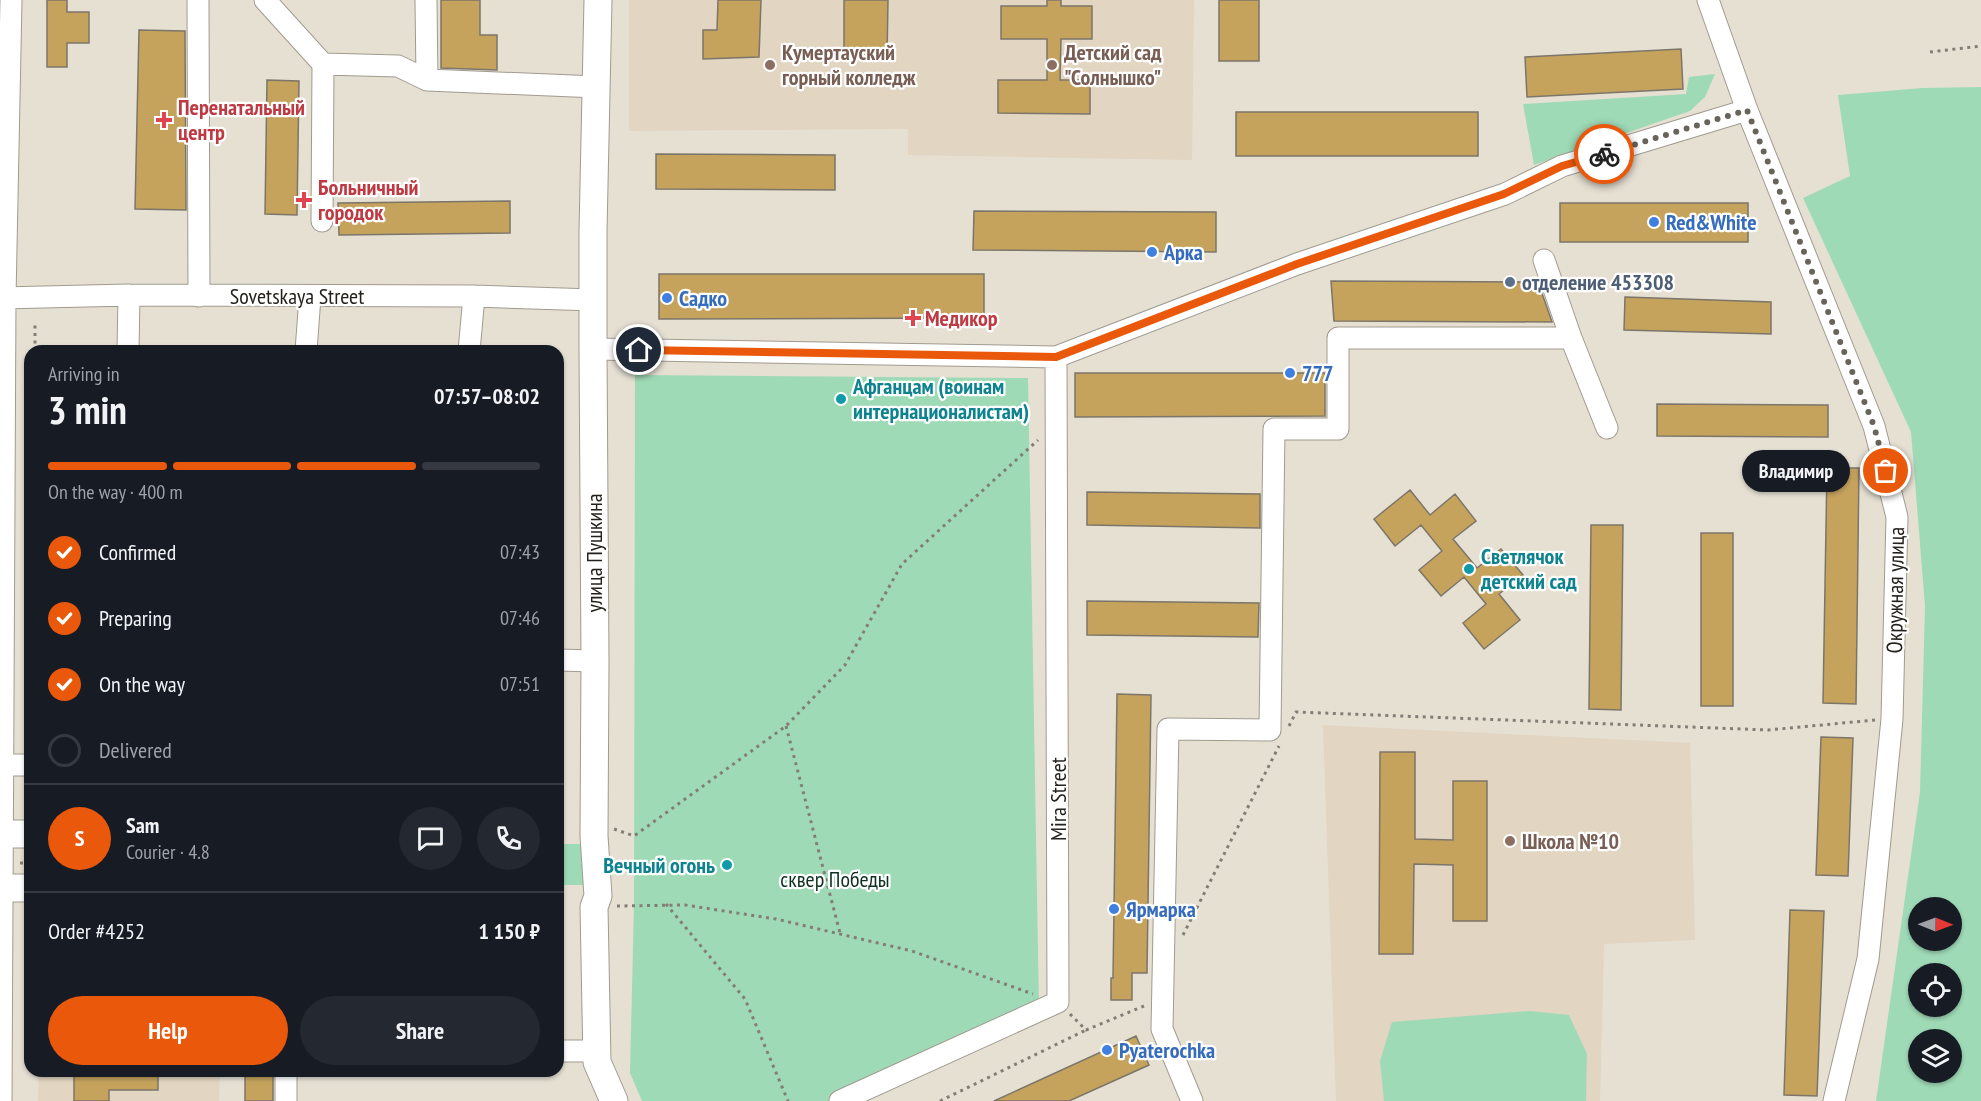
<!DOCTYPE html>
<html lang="en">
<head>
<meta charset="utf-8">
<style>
  :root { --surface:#171b24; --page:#242831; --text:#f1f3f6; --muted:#9ea1a6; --line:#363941; --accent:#ea580c }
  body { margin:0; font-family:"PT Sans Narrow",sans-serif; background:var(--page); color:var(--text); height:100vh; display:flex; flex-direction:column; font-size:22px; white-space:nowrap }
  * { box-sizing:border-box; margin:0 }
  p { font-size:20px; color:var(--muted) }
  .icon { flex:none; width:33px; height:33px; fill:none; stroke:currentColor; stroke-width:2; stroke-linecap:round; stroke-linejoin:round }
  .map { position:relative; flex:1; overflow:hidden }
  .details { position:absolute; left:24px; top:345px; width:540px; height:732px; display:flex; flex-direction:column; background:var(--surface); border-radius:18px; box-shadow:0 2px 4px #0004 }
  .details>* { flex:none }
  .needle { width:39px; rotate:91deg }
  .fabs { position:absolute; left:1908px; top:897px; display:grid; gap:12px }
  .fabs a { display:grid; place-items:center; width:54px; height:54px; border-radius:50%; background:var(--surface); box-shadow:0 2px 4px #0004; font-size:30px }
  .pin { position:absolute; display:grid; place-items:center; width:51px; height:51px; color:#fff; margin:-26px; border:3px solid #fff; border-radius:50%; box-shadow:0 2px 6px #0007 }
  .courier { position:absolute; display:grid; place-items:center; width:60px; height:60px; margin:-30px; border:4px solid #ea580c; border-radius:50%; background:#fff; color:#222; box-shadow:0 2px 8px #0007 }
  .bubble { position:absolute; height:42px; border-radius:21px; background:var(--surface); box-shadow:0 2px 4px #0004; font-size:20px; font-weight:800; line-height:42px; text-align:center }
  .headline em { font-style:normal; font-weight:800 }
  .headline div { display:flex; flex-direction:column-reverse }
  .headline { display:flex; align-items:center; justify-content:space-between; height:102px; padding:0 24px }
  h1 { font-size:39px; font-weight:800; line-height:45px }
  .bar { display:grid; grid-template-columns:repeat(4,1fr); gap:9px 6px; align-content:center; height:72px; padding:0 24px }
  .bar i { height:8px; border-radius:4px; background:var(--line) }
  .bar .selected { background:var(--accent) }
  .bar p { grid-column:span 4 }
  .line { display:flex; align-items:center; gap:15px; padding:0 24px; border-top:2px solid var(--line) }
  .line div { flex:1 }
  .round { display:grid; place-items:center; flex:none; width:63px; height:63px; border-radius:32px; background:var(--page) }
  ol { padding:0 24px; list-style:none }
  li { display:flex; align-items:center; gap:18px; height:66px }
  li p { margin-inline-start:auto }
  li .icon { padding:6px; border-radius:50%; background:var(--accent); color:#fff; stroke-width:4 }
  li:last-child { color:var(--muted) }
  li i { width:33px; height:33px; border:3px solid var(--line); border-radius:50% }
  .action { display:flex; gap:12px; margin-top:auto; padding:12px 24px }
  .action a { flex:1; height:69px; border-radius:36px; background:var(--accent); color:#fff; font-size:24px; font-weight:800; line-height:69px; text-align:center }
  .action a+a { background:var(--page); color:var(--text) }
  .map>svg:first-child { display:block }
  .education { fill:#e2d5c1 }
  .green { fill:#9fdab7; fill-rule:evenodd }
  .building { fill:#c5a35d; stroke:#7c766a; stroke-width:1.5 }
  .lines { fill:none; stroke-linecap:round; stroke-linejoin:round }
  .minor-casing { stroke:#a19b8f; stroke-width:23 }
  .major-casing { stroke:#a19b8f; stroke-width:29 }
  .path { stroke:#837e75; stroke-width:3; stroke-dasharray:3 4.5; stroke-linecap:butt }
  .minor { stroke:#fff; stroke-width:21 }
  .major { stroke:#fff; stroke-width:27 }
  .done { stroke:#68645c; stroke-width:6; stroke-dasharray:0 10.8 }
  .route { stroke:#ea580c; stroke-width:8 }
  .education-dot { fill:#8d6e63; stroke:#fff; stroke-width:2 }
  .health-dot { fill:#e0444e; stroke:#fff; stroke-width:2 }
  .shop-dot { fill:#3f7fe0; stroke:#fff; stroke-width:2 }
  .service-dot { fill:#5c6f8a; stroke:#fff; stroke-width:2 }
  .culture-dot { fill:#0f9aa8; stroke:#fff; stroke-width:2 }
  .labels { text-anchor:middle; stroke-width:4.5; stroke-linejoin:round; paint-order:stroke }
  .education-label { font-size:22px; font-weight:bold; fill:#785e54; stroke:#fff; text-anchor:start }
  .health-label { font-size:22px; font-weight:bold; fill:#be3a42; stroke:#fff; text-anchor:start }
  .shop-label { font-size:22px; font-weight:bold; fill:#366cbe; stroke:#fff; text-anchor:start }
  .service-label { font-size:22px; font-weight:bold; fill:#4e5e75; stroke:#fff; text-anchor:start }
  .street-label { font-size:22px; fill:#24211c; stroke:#fff }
  .culture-label { font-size:22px; font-weight:bold; fill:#0d838f; stroke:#fff; text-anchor:start }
  .park-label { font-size:22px; fill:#0f311f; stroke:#fff }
</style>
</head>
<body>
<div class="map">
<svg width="1981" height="1101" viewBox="0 0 1981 1101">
  <rect width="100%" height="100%" fill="#e6e0d3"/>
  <path class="education" d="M629,0H1194L1192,160L908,155V129L629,131Z
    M1323,725L1690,743L1695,940L1604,944L1600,1101H1336Z
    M39,1071H220L219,1101H38Z"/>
  <path class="green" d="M1715,74L1705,97L1690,111L1534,165L1523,104L1686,94L1689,77Z
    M1981,87V1101H1876L1920,792L1925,606L1911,432L1803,198L1850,176L1838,95L1922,88ZM1918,908H1952V940H1918ZM1918,974H1952V1006H1918ZM1918,1040H1952V1072H1918Z
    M635,375L1028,378L1039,1008L835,1101H642L630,1073L634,904Z
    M558,844H585L584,885H558Z
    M1530,1011L1569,1015L1587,1054L1586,1101H1384L1380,1061L1392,1022Z"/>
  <path class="building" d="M47,0H67V12H89V43H67V67H47Z
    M441,0H480V35H497V70L441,68Z
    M718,0H761L759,57L703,59V30H717Z
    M844,0H888L887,58H844Z
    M1047,0H1061V6H1092V39H1061L1060,80H1090V114L998,113V80H1047V39H1001V6H1047Z
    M1219,0H1259V61H1219Z
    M139,30L185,31L186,210L135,209Z
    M1681,49L1683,89L1527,97L1525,57Z
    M267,80L299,81L297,215L265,214Z
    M1236,112H1478V156H1236Z
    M656,154L835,155V190L656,189Z
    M510,201V233L339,235L338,203Z
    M1560,203H1748V242H1560Z
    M974,211L1216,212V252L973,250Z
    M659,274H984V318L659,319Z
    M1331,281L1538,282L1552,322L1334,321Z
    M1625,297L1771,302V334L1624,330Z
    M1075,373H1325V416L1075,417Z
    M1657,404L1828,405V437L1657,436Z
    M1827,468H1859L1856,704L1823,703Z
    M1410,490L1430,515L1455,494L1476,521L1453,539L1477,568L1501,549L1523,575L1499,594L1520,620L1484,649L1463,623L1486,604L1464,577L1441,596L1419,570L1442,551L1421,525L1395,546L1374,519Z
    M1087,492L1260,494V528L1087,525Z
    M1591,525H1623L1621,710L1589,709Z
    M1701,533H1733V706H1701Z
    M1087,601L1259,603L1258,637L1087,635Z
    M1117,694L1151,695L1147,973H1132V1000H1111V978H1113Z
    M1821,737L1853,738L1848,876L1816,875Z
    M1380,752H1415V839L1453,840V781H1487V921H1453V865L1414,864L1413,954H1379Z
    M1790,910L1824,911L1817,1096L1784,1095Z
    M1136,1036L1149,1065L1069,1101H994Z
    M74,1071H158V1090H109V1101H74Z
    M245,1071H273V1101H245Z"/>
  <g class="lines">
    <g class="minor-casing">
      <path id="minor" d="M198,0L199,296
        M265,0L323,64L398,66L427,80L597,87
        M426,0L427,80
        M1708,0L1747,110L1874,426L1897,517L1892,719L1868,959L1834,1101
        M322,221L323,64
        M1544,260L1571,338L1607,428
        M0,298L129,295L474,296L594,300
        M593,349L1056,357L1297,264L1505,194L1562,166L1747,110
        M128,351L129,295
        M306,351L310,297
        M469,351L474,296
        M558,660L595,661
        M0,765H30
        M558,1051H597
        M1,1101L5,298L11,0
        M286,1101V1071
        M840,1101L1058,1002L1056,357
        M1192,1101L1162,1029L1168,729L1270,730L1274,429H1338V338H1571"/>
    </g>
    <g class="major-casing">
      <path id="major" d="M598,0L593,231V349L595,661L594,836L598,896L594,907L597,1062L614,1101
        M0,834H30
        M0,888H30"/>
    </g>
    <path class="path" d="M1930,52L1981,46
      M35,351V325
      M786,726L840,933
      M1289,726L1296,712L1768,730L1875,720
      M614,829L634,836L786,726L845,665L902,564L1038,440
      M20,863H30
      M666,904L745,999L788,1101
      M617,906L685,905L776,919L912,951L1033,994
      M1183,935L1279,746
      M1070,1014L1086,1030L1144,1006
      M940,1101L1086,1030"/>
    <use href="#minor" class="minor"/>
    <use href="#major" class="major"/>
  </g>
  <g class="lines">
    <path class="done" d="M1604,154L1747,110L1874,426L1886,471"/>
    <path class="route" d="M639,350L1056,357L1297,264L1504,194L1562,166L1604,154"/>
  </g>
  <g class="education-dot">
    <circle cx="770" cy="65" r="6"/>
    <circle cx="1052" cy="65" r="6"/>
    <circle cx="1510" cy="841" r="6"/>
  </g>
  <g class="health-dot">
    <path d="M161 111h6v6h6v6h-6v6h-6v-6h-6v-6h6z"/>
    <path d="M301 191h6v6h6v6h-6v6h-6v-6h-6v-6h6z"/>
    <path d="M910 309h6v6h6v6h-6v6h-6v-6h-6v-6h6z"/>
  </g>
  <g class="shop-dot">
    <circle cx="1654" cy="222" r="6"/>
    <circle cx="1152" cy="252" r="6"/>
    <circle cx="667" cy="298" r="6"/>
    <circle cx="1290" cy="373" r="6"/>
    <circle cx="1114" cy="909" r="6"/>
    <circle cx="1107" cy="1050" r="6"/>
  </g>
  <circle class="service-dot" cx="1510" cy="282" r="6"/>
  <g class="culture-dot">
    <circle cx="841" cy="399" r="6"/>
    <circle cx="1469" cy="569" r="6"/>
    <circle cx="727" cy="865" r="6"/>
  </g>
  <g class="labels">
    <g class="education-label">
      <text x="782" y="60">Кумертауский<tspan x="782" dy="25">горный колледж</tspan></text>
      <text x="1064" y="60">Детский сад<tspan x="1064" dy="25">"Солнышко"</tspan></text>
      <text x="1522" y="849">Школа №10</text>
    </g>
    <g class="health-label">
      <text x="178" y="115">Перенатальный<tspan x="178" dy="25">центр</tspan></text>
      <text x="318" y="195">Больничный<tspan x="318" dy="25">городок</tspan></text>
      <text x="925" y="326">Медикор</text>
    </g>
    <g class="shop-label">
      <text x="1666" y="230">Red&amp;White</text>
      <text x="1164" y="260">Арка</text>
      <text x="679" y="306">Садко</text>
      <text x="1302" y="381">777</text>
      <text x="1126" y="917">Ярмарка</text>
      <text x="1119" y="1058">Pyaterochka</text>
    </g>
    <g class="service-label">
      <text x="1522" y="290">отделение 453308</text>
    </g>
    <g class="street-label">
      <text x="297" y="304">Sovetskaya Street</text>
      <text transform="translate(594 553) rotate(-90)" y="8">улица Пушкина</text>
      <text transform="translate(1895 590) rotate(-89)" y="8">Окружная улица</text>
      <text transform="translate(1058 799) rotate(-90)" y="8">Mira Street</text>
    </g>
    <g class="culture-label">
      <text x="853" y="394">Афганцам (воинам<tspan x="853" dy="25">интернационалистам)</tspan></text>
      <text x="1481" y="564">Светлячок<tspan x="1481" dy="25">детский сад</tspan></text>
      <text x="715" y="873" text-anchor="end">Вечный огонь</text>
    </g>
    <g class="park-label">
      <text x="835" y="887">сквер Победы</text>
    </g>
  </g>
</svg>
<div class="fabs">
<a><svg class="needle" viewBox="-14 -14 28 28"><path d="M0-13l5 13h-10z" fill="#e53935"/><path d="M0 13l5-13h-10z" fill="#9ea1a6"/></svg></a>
<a><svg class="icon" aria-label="locate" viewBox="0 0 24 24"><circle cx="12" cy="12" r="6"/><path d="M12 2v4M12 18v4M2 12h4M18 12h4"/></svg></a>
<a><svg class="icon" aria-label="layers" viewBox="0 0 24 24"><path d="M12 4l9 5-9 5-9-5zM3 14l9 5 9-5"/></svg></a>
</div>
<div class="pin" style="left:1886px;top:471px;background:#ea580c"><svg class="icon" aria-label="bag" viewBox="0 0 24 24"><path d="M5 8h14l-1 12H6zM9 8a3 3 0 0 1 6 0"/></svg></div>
<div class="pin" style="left:639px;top:350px;background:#1f2937"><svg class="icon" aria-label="home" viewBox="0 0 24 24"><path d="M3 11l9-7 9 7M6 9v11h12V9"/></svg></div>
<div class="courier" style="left:1604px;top:154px"><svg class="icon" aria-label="bike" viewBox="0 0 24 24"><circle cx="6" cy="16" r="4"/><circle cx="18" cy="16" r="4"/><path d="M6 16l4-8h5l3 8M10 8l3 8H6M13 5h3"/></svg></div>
<div class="bubble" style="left:1742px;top:450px;width:108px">Владимир</div>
<section class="details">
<div class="headline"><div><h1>3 min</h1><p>Arriving in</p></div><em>07:57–08:02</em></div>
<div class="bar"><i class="selected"></i><i class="selected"></i><i class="selected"></i><i></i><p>On the way · 400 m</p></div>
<ol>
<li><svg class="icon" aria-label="check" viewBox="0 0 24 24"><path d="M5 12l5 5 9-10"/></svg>Confirmed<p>07:43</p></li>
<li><svg class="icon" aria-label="check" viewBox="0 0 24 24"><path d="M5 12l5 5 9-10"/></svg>Preparing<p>07:46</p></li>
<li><svg class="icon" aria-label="check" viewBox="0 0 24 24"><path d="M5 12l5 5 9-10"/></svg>On the way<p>07:51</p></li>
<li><i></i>Delivered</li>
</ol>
<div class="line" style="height:108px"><b class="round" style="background:var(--accent);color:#fff">S</b><div><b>Sam</b><p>Courier · 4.8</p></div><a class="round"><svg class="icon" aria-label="chat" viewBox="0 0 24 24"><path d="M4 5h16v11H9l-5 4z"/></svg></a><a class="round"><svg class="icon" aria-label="phone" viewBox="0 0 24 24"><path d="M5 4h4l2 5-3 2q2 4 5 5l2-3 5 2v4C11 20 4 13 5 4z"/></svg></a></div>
<div class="line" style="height:78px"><div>Order #4252</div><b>1 150 ₽</b></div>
<div class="action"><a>Help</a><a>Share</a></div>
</section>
</div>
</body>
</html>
